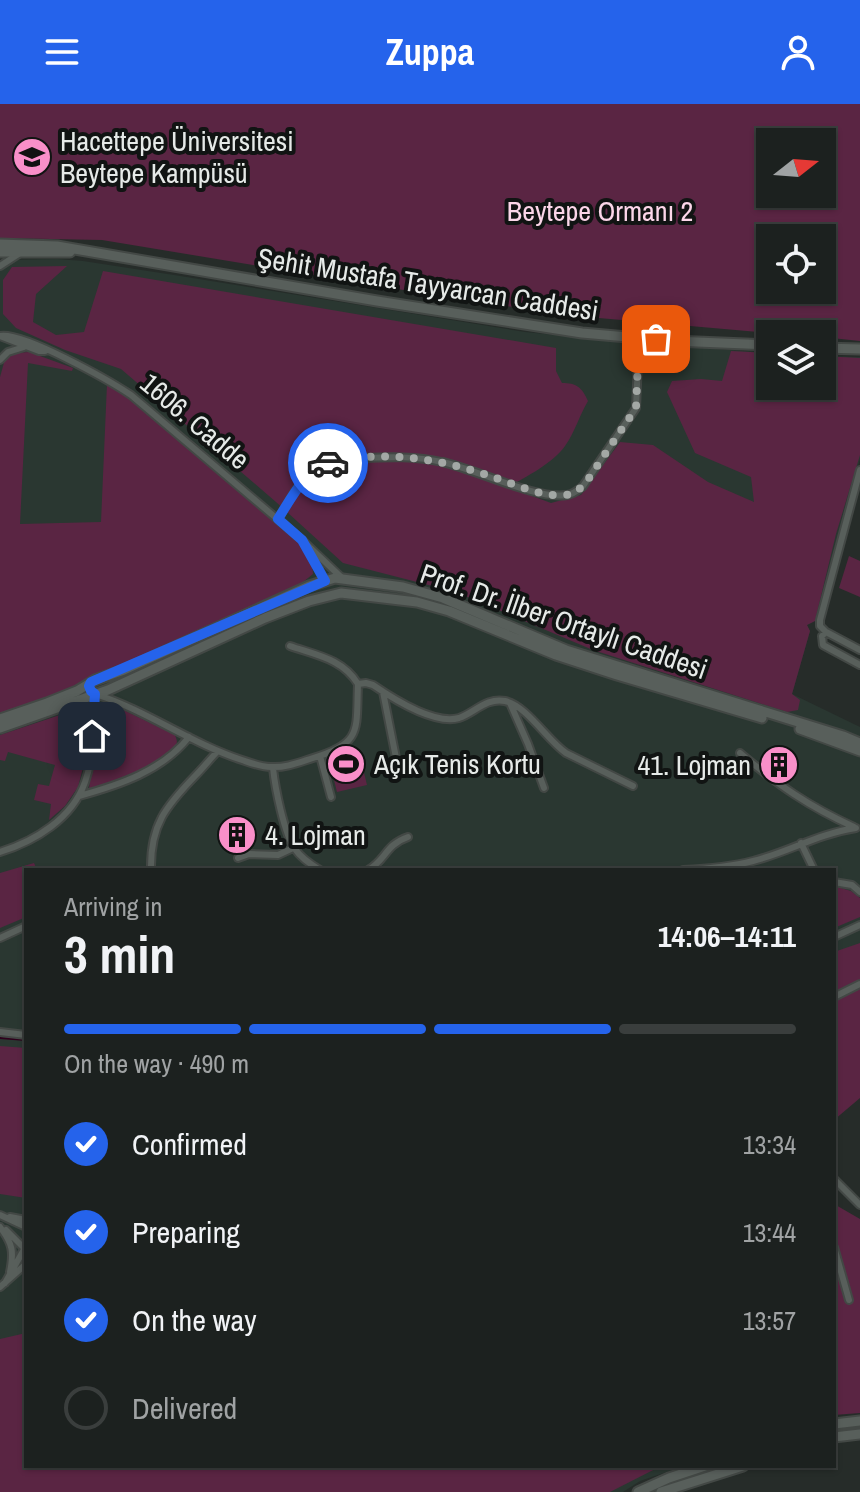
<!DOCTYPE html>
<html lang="en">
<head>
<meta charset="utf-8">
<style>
  :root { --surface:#1c211f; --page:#292e2c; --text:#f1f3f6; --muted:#a0a3a4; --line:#3a3e3d; --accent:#2563eb }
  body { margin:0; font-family:"Archivo Narrow",sans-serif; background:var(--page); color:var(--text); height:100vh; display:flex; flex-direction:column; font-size:30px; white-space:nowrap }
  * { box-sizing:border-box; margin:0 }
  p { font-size:26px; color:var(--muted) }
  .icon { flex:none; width:44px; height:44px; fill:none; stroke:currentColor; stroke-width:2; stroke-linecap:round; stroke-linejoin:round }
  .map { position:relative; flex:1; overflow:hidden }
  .details { position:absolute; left:24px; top:764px; width:812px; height:600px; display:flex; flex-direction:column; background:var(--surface); border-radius:0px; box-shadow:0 2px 6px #0004,0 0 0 2px var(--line) }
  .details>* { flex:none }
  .needle { width:52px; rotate:73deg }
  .tools { position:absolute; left:756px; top:24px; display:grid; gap:16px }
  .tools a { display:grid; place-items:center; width:80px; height:80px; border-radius:0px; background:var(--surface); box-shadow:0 2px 6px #0004,0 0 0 2px var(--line); font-size:40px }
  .pin { position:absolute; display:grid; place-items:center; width:68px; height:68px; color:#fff; margin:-34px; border-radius:16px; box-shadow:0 4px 12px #0006 }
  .courier { position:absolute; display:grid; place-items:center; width:80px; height:80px; margin:-40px; border:6px solid #2563eb; border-radius:50%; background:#fff; color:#222; box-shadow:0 2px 10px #0007 }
  .head em { font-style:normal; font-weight:800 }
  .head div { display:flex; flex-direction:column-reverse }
  .head { display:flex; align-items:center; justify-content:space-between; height:136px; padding:0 40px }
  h1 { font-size:52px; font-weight:800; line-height:60px }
  .bar { display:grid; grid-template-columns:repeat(4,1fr); gap:12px 8px; align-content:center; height:96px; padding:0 40px }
  .bar i { height:10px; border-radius:6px; background:var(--line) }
  .bar .selected { background:var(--accent) }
  .bar p { grid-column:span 4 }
  ol { padding:0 40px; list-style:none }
  li { display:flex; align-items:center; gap:24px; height:88px }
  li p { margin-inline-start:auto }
  li .icon { padding:8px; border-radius:50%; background:var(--accent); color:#fff; stroke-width:4 }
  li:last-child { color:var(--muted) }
  li i { width:44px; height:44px; border:4px solid var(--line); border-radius:50% }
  header { display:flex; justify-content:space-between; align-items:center; height:104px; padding:0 40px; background:var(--accent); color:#fff; font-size:36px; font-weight:800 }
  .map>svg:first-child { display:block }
  .built { fill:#2a3731 }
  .green { fill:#5a2543; fill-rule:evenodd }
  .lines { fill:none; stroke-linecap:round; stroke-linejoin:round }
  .stream { stroke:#2e001c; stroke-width:2 }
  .street-casing { stroke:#434845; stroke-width:10 }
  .secondary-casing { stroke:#434845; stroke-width:13 }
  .street { stroke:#585f5b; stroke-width:6 }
  .secondary { stroke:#585f5b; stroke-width:9 }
  .done { stroke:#a3a8a5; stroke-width:8; stroke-dasharray:0 14.4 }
  .route { stroke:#2563eb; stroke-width:10 }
  .labels { text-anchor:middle; stroke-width:8; stroke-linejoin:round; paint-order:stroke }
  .poi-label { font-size:28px; fill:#e6eae8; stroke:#111413; text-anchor:start }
  .park-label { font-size:28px; fill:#fcd6e9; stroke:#111413 }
  .street-label { font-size:28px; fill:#e6eae8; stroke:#111413 }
</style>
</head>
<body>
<header><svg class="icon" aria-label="menu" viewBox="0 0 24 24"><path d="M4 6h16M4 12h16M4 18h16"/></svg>Zuppa<svg class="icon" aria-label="person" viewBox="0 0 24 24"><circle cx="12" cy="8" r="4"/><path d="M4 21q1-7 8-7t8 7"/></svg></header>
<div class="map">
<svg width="860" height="1388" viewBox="0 0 860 1388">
  <rect width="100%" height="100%" fill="#262c29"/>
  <path class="built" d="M57,155L83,157L174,171L525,228L648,240L770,249V282H822V252L860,253V355L815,517L807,521L810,527L792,590L860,623V979L834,1007V766H26V1362H684L640,1377L623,1388H0V156Z"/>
  <path class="green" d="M0,0H860V237L822,233V230H781L576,212L464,196L102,136L0,134ZM770,38H822V90H770ZM770,134H822V186H770Z
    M67,162L36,190L33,218L56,231L84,228L103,167L556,244V267L562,279C576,279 582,283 588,297C579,312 575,328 565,342C553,359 526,373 508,383L551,399L581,391L620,338L653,341L708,378L754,398L751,373L695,349L667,288L672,277L701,275L722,277L731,247L770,249V282H822V252L860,254V351L836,430L815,517L807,521L810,527L792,590L800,596L798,606L787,608L593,546L456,488L343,459L276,398L121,265L65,246L16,224L3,210V176L12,163Z
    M29,248L73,264L72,267L28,259L20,420L101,418L107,280L117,285L135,300L300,437L312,458L313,470L298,482L125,559L95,570L60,590L0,609V273L5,255L16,249Z
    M849,452L860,457V493L839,484Z
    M102,598H107L175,631C177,637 178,637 175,643C163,662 110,679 89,685L98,602Z
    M78,605L84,609L89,621L86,652L78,683L65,702L49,716L51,700L34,696L38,680L49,682L55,661L8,648L5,657L0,656V631Z
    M359,648L367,681L337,688L329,656Z
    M34,759L37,766H26V813L0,824V769Z
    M834,782L851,787L860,794V813L834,824Z
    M860,839V994L834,1016V848Z
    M0,942L26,944V1094L0,1090Z
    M834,1100L860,1115V1309L834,1311Z
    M26,1229V1362H661L610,1388H0V1235Z"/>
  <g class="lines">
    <path class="stream" d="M0,934L26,936"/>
    <g class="street-casing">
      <path id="street" d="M0,162L20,149
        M0,232C22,227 110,277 131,291L302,436L342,474
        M0,232L39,247H45
        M0,256L8,248L24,243
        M278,415C289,398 298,377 315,366C329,356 346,355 362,354C389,353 416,352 442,358C476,365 536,396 567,391C574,390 578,386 583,382L636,304L639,233
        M306,442L325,477
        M826,528L820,522V516L860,366
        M290,542C316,551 343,555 358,580
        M860,546L828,529L826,528L822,532L823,541L860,561
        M358,580L366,579L373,581C392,594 434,621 459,614C474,609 487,593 505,597C527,602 547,636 566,649L633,682
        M383,588L399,669
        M76,598C85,599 89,604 92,613
        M510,599L528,640L544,684
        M740,649C778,681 808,702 854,723
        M320,652L331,693
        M273,664C275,683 284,730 295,745C301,754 310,760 320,766
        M79,692C119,681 162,667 189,633
        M801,739L814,766
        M0,748C35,737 72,715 85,678C95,651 93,618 95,590C146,606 190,639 242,656C251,659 261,663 271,663C286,664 300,658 313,654C363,639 356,626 358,580
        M238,754L249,750L278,751L293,744
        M151,766C150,721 166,702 196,671C203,664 210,655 217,648
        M368,766C386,756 385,741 408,733
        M683,766C706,765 730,763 753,757C789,748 817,730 856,724
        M834,778L852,781L860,788
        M834,833L860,821
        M0,834L26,822
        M834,893L860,880
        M0,928L26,931
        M834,1075L860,1101
        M0,1111L26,1123
        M10,1113L26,1116
        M0,1123C13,1140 14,1148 10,1168
        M6,1126L26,1146
        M834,1143L849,1196
        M5,1179L26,1142
        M0,1183L26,1160"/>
    </g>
    <g class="secondary-casing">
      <path id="secondary" d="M0,140L57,142L377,197L582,229L673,237L770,241
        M0,148H70
        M822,244L860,245
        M0,615L47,599L77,587L95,576L124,566L309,482L335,474L403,483L443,494L566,546L843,632L860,639
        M0,624L108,586L265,514L309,497L341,489L417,498L449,507L556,551L617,571L762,614
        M800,625L860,647
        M834,1320L860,1317
        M834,1333L860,1330
        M638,1388L669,1374L705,1362
        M661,1388L743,1362"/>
    </g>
    <use href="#street" class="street"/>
    <use href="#secondary" class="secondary"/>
  </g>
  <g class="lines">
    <path class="done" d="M328,359C382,345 442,355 493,373C515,380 540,393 564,391C576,391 582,383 589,374L636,304L639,233L656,235"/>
    <path class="route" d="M92,632L95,590L91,587L89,582L91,578L325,477L302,436L278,415C292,393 303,369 328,359"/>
  </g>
  <defs>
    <g id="university-disc" transform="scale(2)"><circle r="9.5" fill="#f98fc9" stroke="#111413"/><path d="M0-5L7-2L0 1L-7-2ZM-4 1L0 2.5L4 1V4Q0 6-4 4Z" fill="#111"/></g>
    <g id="stadium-disc" transform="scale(2)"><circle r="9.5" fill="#f98fc9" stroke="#111413"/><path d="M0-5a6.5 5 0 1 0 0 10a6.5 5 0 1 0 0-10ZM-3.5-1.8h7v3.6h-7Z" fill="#111"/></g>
    <g id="building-disc" transform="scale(2)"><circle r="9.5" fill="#f98fc9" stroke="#111413"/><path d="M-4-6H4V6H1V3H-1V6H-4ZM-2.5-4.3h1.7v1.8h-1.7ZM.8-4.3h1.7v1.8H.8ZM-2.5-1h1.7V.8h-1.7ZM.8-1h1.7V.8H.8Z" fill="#111"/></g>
  </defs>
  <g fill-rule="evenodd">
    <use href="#university-disc" x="32" y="53"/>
    <use href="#stadium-disc" x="346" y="660"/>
    <use href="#building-disc" x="779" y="661"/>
    <use href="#building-disc" x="237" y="731"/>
  </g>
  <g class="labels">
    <g class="poi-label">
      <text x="60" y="47">Hacettepe Üniversitesi<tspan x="60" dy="32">Beytepe Kampüsü</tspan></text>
      <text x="374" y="670">Açık Tenis Kortu</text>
      <text x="751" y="671" text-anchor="end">41. Lojman</text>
      <text x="265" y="741">4. Lojman</text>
    </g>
    <g class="park-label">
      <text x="600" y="117">Beytepe Ormanı 2</text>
    </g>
    <g class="street-label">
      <text transform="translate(428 180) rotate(9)" y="10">Şehit Mustafa Tayyarcan Caddesi</text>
      <text transform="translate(195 317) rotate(40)" y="10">1606. Cadde</text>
      <text transform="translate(564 517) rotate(19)" y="10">Prof. Dr. İlber Ortaylı Caddesi</text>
    </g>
  </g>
</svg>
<div class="tools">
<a><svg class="needle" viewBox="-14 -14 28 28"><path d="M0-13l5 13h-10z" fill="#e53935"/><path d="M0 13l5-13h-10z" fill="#a0a3a4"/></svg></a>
<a><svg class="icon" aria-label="locate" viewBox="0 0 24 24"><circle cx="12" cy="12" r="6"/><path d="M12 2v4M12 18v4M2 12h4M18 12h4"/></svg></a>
<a><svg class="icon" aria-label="layers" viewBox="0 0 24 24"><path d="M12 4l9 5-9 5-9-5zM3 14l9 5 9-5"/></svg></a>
</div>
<div class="pin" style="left:656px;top:235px;background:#ea580c"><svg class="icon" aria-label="bag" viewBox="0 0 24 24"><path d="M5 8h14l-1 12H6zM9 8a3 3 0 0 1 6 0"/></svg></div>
<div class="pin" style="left:92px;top:632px;background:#1f2937"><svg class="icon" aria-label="home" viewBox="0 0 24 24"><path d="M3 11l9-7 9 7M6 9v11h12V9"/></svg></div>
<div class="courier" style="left:328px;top:359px"><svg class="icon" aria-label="car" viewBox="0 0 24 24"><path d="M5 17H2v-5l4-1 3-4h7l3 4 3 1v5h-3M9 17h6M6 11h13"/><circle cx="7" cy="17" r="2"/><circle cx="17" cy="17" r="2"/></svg></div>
<section class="details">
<div class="head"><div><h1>3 min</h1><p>Arriving in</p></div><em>14:06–14:11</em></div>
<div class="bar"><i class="selected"></i><i class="selected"></i><i class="selected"></i><i></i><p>On the way · 490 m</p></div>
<ol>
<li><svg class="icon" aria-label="check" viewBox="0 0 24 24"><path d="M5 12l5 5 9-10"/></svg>Confirmed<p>13:34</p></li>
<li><svg class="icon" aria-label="check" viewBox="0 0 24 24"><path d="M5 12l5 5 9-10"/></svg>Preparing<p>13:44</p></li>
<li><svg class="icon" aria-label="check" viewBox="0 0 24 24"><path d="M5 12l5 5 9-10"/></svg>On the way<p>13:57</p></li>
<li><i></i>Delivered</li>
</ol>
</section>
</div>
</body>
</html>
